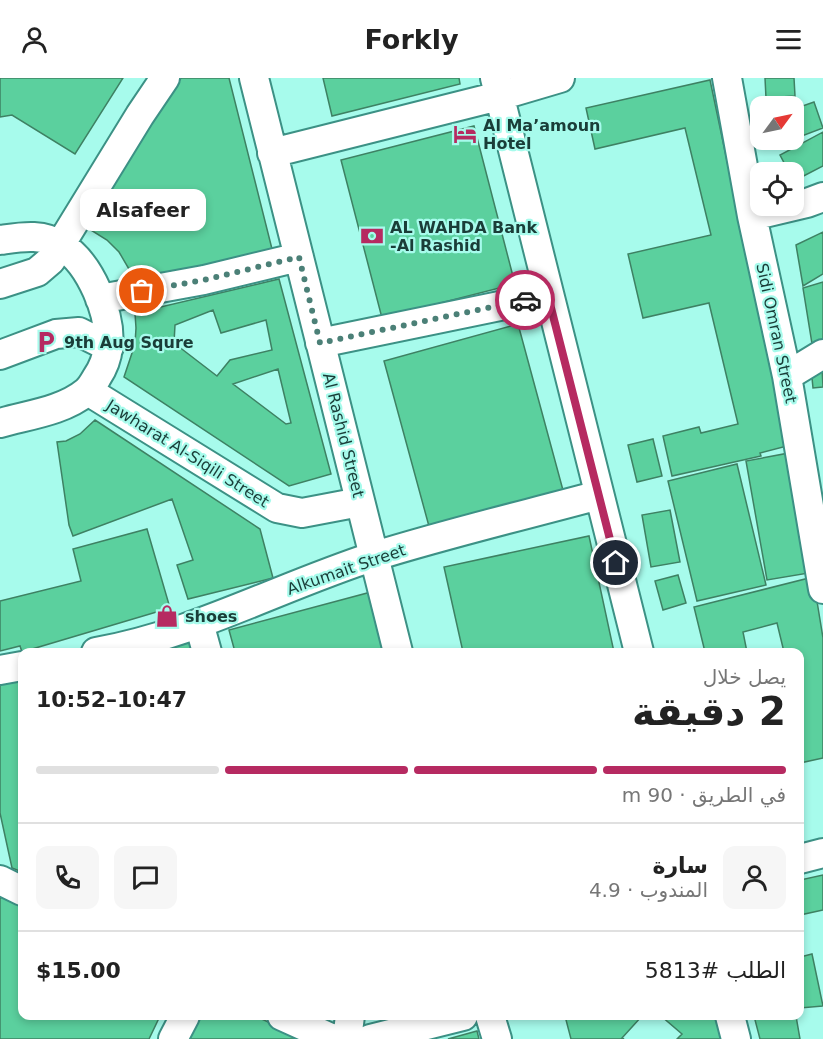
<!DOCTYPE html>
<html lang="ar">
<head>
<meta charset="utf-8">
<style>
  :root { --surface:#fff; --page:#f6f6f6; --text:#222; --muted:#767676; --line:#e0e0e0; --accent:#b62a61 }
  body { margin:0; font-family:"DejaVu Sans",Vazirmatn,sans-serif; background:var(--page); color:var(--text); direction:rtl; height:100vh; display:flex; flex-direction:column; font-size:22px; white-space:nowrap }
  * { box-sizing:border-box; margin:0 }
  p { font-size:20px; color:var(--muted) }
  .icon { flex:none; width:33px; height:33px; fill:none; stroke:currentColor; stroke-width:2; stroke-linecap:round; stroke-linejoin:round }
  .map { position:relative; flex:1; overflow:hidden; direction:ltr }
  .sheet { position:absolute; left:18px; top:570px; width:786px; height:372px; display:flex; flex-direction:column; background:var(--surface); border-radius:12px; box-shadow:0 3px 9px #0003; direction:rtl }
  .sheet>* { flex:none }
  .needle { width:39px; rotate:57deg }
  .fabs { position:absolute; left:750px; top:18px; display:grid; gap:12px }
  .fabs a { display:grid; place-items:center; width:54px; height:54px; border-radius:12px; background:var(--surface); box-shadow:0 3px 9px #0003; font-size:30px }
  .pin { position:absolute; display:grid; place-items:center; width:51px; height:51px; color:#fff; margin:-26px; border:3px solid #fff; border-radius:50%; box-shadow:0 2px 6px #0007 }
  .courier { position:absolute; display:grid; place-items:center; width:60px; height:60px; margin:-30px; border:4px solid #b62a61; border-radius:50%; background:#fff; color:#222; box-shadow:0 2px 8px #0007 }
  .bubble { position:absolute; height:42px; border-radius:12px; background:var(--surface); box-shadow:0 3px 9px #0003; font-size:20px; font-weight:800; line-height:42px; text-align:center; direction:rtl }
  .overview em { font-style:normal; font-weight:800 }
  .overview div { display:flex; flex-direction:column-reverse }
  .overview { display:flex; align-items:center; justify-content:space-between; height:102px; padding:0 18px }
  h1 { font-size:39px; font-weight:800; line-height:45px }
  .bar { display:grid; grid-template-columns:repeat(4,1fr); gap:9px 6px; align-content:center; height:72px; padding:0 18px }
  .bar i { height:8px; border-radius:4px; background:var(--line) }
  .bar .active { background:var(--accent) }
  .bar p { grid-column:span 4 }
  .line { display:flex; align-items:center; gap:15px; padding:0 18px; border-top:2px solid var(--line) }
  .line div { flex:1 }
  .round { display:grid; place-items:center; flex:none; width:63px; height:63px; border-radius:12px; background:var(--page) }
  header { display:flex; justify-content:space-between; align-items:center; height:78px; padding:0 18px; background:var(--surface); font-size:27px; font-weight:800 }
  .map>svg:first-child { display:block }
  .building { fill:#5bd09e; stroke:#3e8163; stroke-width:1.5; fill-rule:evenodd }
  .lines { fill:none; stroke-linecap:round; stroke-linejoin:round }
  .minor-casing { stroke:#3c9185; stroke-width:32 }
  .minor { stroke:#fff; stroke-width:28 }
  .done { stroke:#4b8077; stroke-width:6; stroke-dasharray:0 10.8 }
  .route { stroke:#b62a61; stroke-width:8 }
  .labels { text-anchor:middle; stroke-width:4.5; stroke-linejoin:round; paint-order:stroke }
  .poi-label { font-size:16px; font-weight:bold; fill:#1a3d38; stroke:#a7fbec; text-anchor:start }
  .street-label { font-size:16px; fill:#1a3d38; stroke:#a7fbec }
</style>
</head>
<body>
<header><svg class="icon" aria-label="menu" viewBox="0 0 24 24"><path d="M4 6h16M4 12h16M4 18h16"/></svg>Forkly<svg class="icon" aria-label="person" viewBox="0 0 24 24"><circle cx="12" cy="8" r="4"/><path d="M4 21q1-7 8-7t8 7"/></svg></header>
<div class="map">
<svg width="823" height="961" viewBox="0 0 823 961">
  <rect width="100%" height="100%" fill="#a7fbec"/>
  <path class="building" d="M0,0H123L75,76L12,37L0,39Z
    M181,0H229L272,171L133,205L129,191L119,174L107,162L86,149Z
    M323,0H459L460,6L332,38Z
    M765,0H794L795,18L766,20Z
    M710,2L787,368L760,375L761,378L672,398L663,358L699,349L701,355L738,346L709,225L643,240L628,176L711,157L685,50L595,71L586,30Z
    M814,24L823,50L794,61V31Z
    M474,48L515,206L382,240L341,82Z
    M823,54V88L794,103V94H789L780,77Z
    M823,154V196L803,208L796,167Z
    M279,201L331,396L289,408L124,299L135,266L136,250L135,235ZM213,232L221,255L266,242L272,272L230,282L217,298L174,265L175,247ZM278,291L291,345L286,346L233,306Z
    M823,204V272L814,278L803,210Z
    M518,246L567,427L433,463L384,283Z
    M822,289L823,309L813,310L811,290Z
    M95,342L260,451L273,500L188,521L177,487L193,482L172,421L73,458L69,447L57,364L66,363L80,356Z
    M653,361L662,398L637,404L628,367Z
    M789,375L809,495L767,502L746,383Z
    M737,386L766,507L697,523L668,403Z
    M670,432L680,484L651,489L642,437Z
    M147,451L170,530L22,574L20,568L0,573V523L81,503L73,471Z
    M589,458L614,574H463L444,489Z
    M678,497L686,525L663,532L655,503Z
    M813,499L823,560V680L800,685V574H784L777,545L743,554L747,574H705L694,529Z
    M371,514L387,574H235L229,552Z
    M195,556L199,574H114Z
    M22,596V794L12,790L0,735V601Z
    M823,797V832L800,837V802Z
    M3,816L22,826V938H160L149,961H0V821Z
    M812,876L823,928L800,930V879Z
    M199,938H255L306,961H188Z
    M565,938H642L622,960L624,961H571Z
    M661,938H723L730,961H677L682,956Z
    M754,938H796L800,961H760Z
    M477,953L479,961H448Z"/>
  <g class="lines">
    <g class="minor-casing">
      <path id="minor" d="M254,0L398,574
        M495,0L639,574
        M727,0L752,138L787,298L823,511
        M272,75L499,18L560,0
        M752,138L807,125L823,119
        M0,162C22,159 42,155 62,168C90,185 112,237 108,269C107,280 103,290 97,299C94,304 91,310 86,314C63,333 28,337 0,345
        M0,206L37,194L51,182L140,37L165,0
        M100,221L204,202L299,179
        M320,265L548,218
        M0,277L56,256L79,254L109,269
        M787,298L823,276
        M88,313L277,430L302,435L360,424
        M199,545L207,574
        M96,574C193,557 281,508 375,478C449,455 525,437 599,417
        M0,592L22,588
        M800,781L823,775
        M0,802L22,813
        M282,938L333,961
        M490,938L497,961
        M730,938L736,961
        M173,961L185,938
        M347,961L350,938
        M370,961L463,938"/>
    </g>
    <use href="#minor" class="minor"/>
  </g>
  <g class="lines">
    <path class="done" d="M142,213L204,202L299,179L320,265L525,222"/>
    <path class="route" d="M525,222L548,218L616,485"/>
  </g>
  <defs>
    <g id="hotel-bare" transform="scale(1.8)"><path d="M-6-4.5h1.5V1H6V5H4.5V3h-9V5H-6ZM-4 0a1.8 1.8 0 1 1 3.6 0ZM.5 0V-2.5h3Q6-2.5 6 0Z" fill="#b62a61" stroke="#a7fbec" stroke-width="2.5" paint-order="stroke"/></g>
    <g id="bank-bare" transform="scale(1.8)"><path d="M-6-4H6V4H-6ZM0-2.3a2.3 2.3 0 1 0 0 4.6a2.3 2.3 0 1 0 0-4.6Z" fill="#b62a61" stroke="#a7fbec" stroke-width="2.5" paint-order="stroke"/></g>
    <g id="parking-bare" transform="scale(1.8)"><path d="M-3.5-5.5H1a3.5 3.5 0 0 1 0 7H-1V5.5H-3.5ZM-1-3.4V-.6H.8a1.4 1.4 0 0 0 0-2.8Z" fill="#b62a61" stroke="#a7fbec" stroke-width="2.5" paint-order="stroke"/></g>
    <g id="shop-bare" transform="scale(1.8)"><path d="M-5-2.5h2.3a2.7 3.5 0 0 1 5.4 0H5L5.5 6h-11ZM-1.5-2.5h3a1.5 2.3 0 0 0-3 0Z" fill="#b62a61" stroke="#a7fbec" stroke-width="2.5" paint-order="stroke"/></g>
  </defs>
  <g fill-rule="evenodd">
    <use href="#hotel-bare" x="465" y="56"/>
    <use href="#bank-bare" x="372" y="158"/>
    <use href="#parking-bare" x="46" y="264"/>
    <use href="#shop-bare" x="167" y="538"/>
  </g>
  <g class="labels">
    <g class="poi-label">
      <text x="483" y="53">Al Ma’amoun<tspan x="483" dy="18">Hotel</tspan></text>
      <text x="390" y="155">AL WAHDA Bank<tspan x="390" dy="18">-Al Rashid</tspan></text>
      <text x="64" y="270">9th Aug Squre</text>
      <text x="185" y="544">shoes</text>
    </g>
    <g class="street-label">
      <text transform="translate(777 255) rotate(78)" y="6">Sidi Omran Street</text>
      <text transform="translate(344 357) rotate(76)" y="6">Al Rashid Street</text>
      <text transform="translate(188 375) rotate(32)" y="6">Jawharat Al-Siqili Street</text>
      <text transform="translate(346 491) rotate(-19)" y="6">Alkumait Street</text>
    </g>
  </g>
</svg>
<div class="fabs">
<a><svg class="needle" viewBox="-14 -14 28 28"><path d="M0-13l5 13h-10z" fill="#e53935"/><path d="M0 13l5-13h-10z" fill="#767676"/></svg></a>
<a><svg class="icon" aria-label="locate" viewBox="0 0 24 24"><circle cx="12" cy="12" r="6"/><path d="M12 2v4M12 18v4M2 12h4M18 12h4"/></svg></a>
</div>
<div class="pin" style="left:142px;top:213px;background:#ea580c"><svg class="icon" aria-label="bag" viewBox="0 0 24 24"><path d="M5 8h14l-1 12H6zM9 8a3 3 0 0 1 6 0"/></svg></div>
<div class="pin" style="left:616px;top:485px;background:#1f2937"><svg class="icon" aria-label="home" viewBox="0 0 24 24"><path d="M3 11l9-7 9 7M6 9v11h12V9"/></svg></div>
<div class="courier" style="left:525px;top:222px"><svg class="icon" aria-label="car" viewBox="0 0 24 24"><path d="M5 17H2v-5l4-1 3-4h7l3 4 3 1v5h-3M9 17h6M6 11h13"/><circle cx="7" cy="17" r="2"/><circle cx="17" cy="17" r="2"/></svg></div>
<div class="bubble" style="left:80px;top:111px;width:126px">Alsafeer</div>
<section class="sheet">
<div class="overview"><div><h1>2 دقيقة</h1><p>يصل خلال</p></div><em>10:47–10:52</em></div>
<div class="bar"><i class="active"></i><i class="active"></i><i class="active"></i><i></i><p>في الطريق · 90 m</p></div>
<div class="line" style="height:108px"><a class="round"><svg class="icon" aria-label="person" viewBox="0 0 24 24"><circle cx="12" cy="8" r="4"/><path d="M4 21q1-7 8-7t8 7"/></svg></a><div><b>سارة</b><p>المندوب · 4.9</p></div><a class="round"><svg class="icon" aria-label="chat" viewBox="0 0 24 24"><path d="M4 5h16v11H9l-5 4z"/></svg></a><a class="round"><svg class="icon" aria-label="phone" viewBox="0 0 24 24"><path d="M5 4h4l2 5-3 2q2 4 5 5l2-3 5 2v4C11 20 4 13 5 4z"/></svg></a></div>
<div class="line" style="height:78px"><div>الطلب #5813</div><b>$15.00</b></div>
</section>
</div>
</body>
</html>
